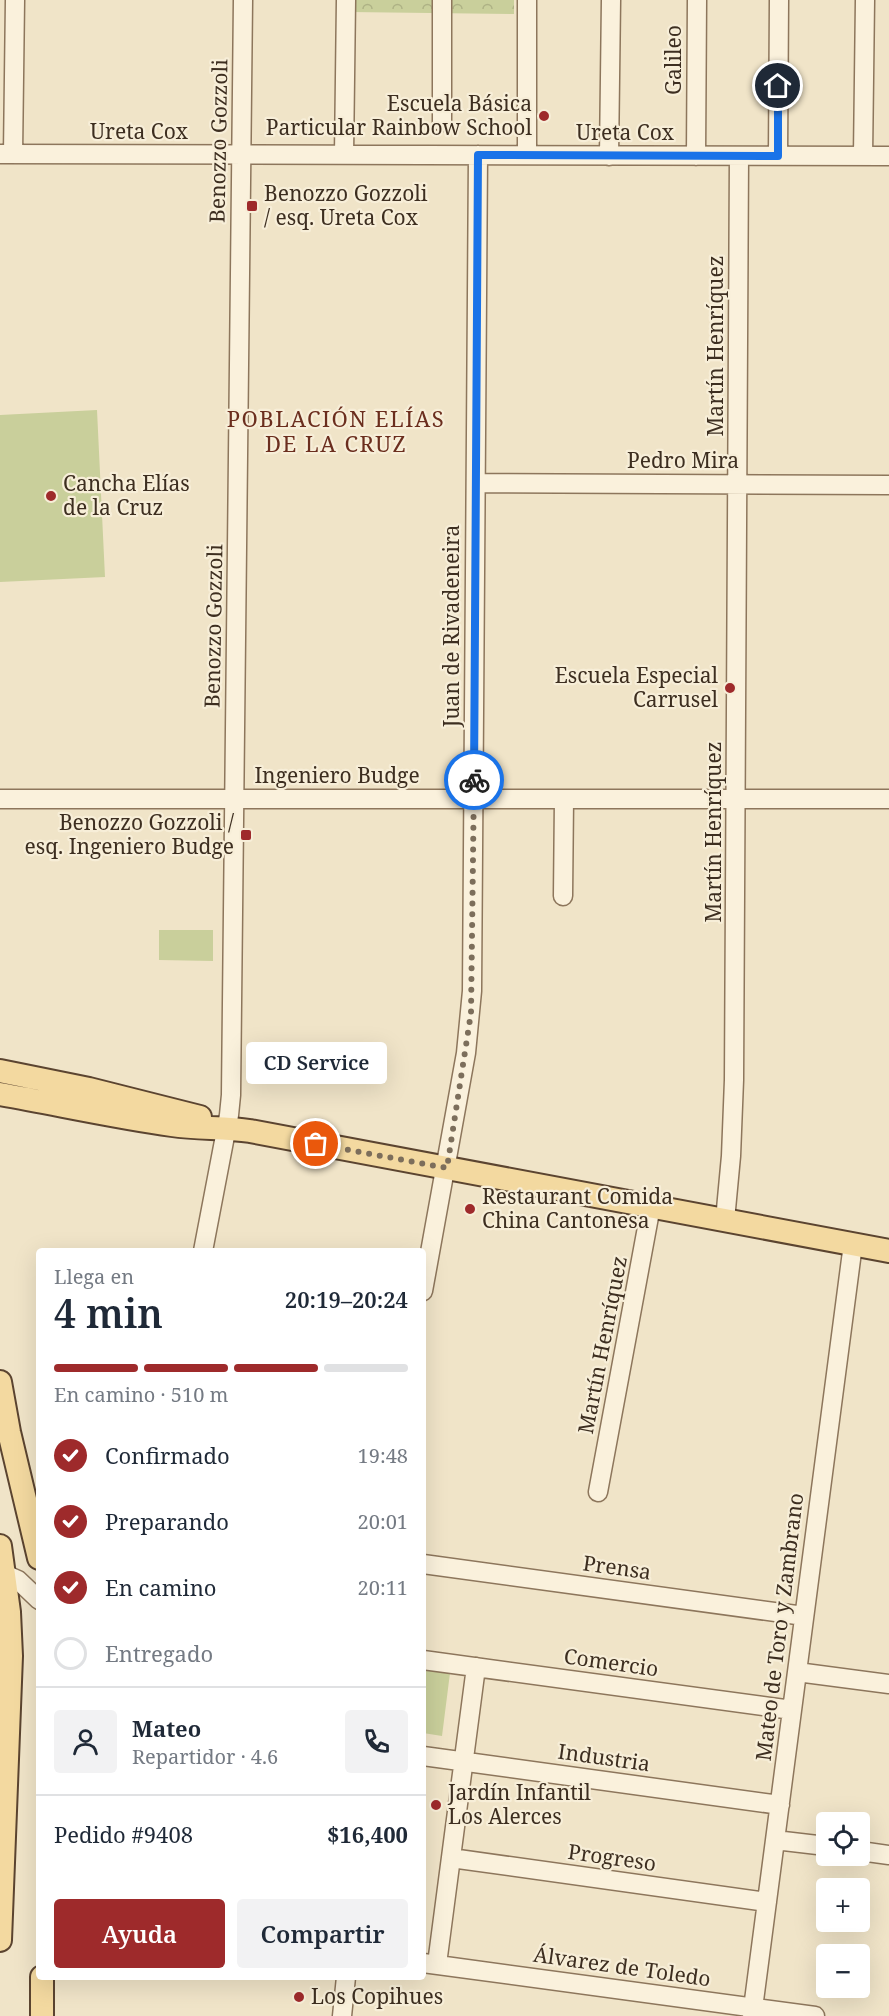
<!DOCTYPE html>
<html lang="es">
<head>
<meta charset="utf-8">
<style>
  :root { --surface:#fff; --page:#f2f2f3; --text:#1f2937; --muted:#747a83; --line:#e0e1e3; --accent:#9e2a2b }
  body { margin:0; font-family:"Noto Serif",serif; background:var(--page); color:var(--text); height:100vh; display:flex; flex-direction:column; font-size:22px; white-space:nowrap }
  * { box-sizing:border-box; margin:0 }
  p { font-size:20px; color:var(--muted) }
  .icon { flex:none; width:33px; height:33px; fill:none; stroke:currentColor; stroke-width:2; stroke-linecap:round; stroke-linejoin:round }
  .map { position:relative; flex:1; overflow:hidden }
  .drawer { position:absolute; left:36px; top:1248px; width:390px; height:732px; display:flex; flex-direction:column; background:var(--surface); border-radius:6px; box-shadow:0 6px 24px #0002 }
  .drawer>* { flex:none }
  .buttons { position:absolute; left:816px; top:1812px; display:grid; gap:12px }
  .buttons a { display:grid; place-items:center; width:54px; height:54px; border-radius:6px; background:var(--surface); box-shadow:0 6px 24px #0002; font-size:30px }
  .pin { position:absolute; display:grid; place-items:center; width:51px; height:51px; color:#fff; margin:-26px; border:3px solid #fff; border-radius:50%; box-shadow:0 2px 6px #0007 }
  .courier { position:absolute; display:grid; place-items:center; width:60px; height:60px; margin:-30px; border:4px solid #1a73e8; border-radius:50%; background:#fff; color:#222; box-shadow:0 2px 8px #0007 }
  .bubble { position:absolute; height:42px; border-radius:6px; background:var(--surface); box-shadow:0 6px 24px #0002; font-size:20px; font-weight:600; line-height:42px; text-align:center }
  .headline em { font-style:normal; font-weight:600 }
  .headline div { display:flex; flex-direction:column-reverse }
  .headline { display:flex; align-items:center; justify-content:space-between; height:102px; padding:0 18px }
  h1 { font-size:39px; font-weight:600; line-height:45px }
  .bar { display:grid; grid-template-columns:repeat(4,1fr); gap:9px 6px; align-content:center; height:72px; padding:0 18px }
  .bar i { height:8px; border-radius:4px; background:var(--line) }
  .bar .selected { background:var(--accent) }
  .bar p { grid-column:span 4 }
  .line { display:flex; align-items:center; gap:15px; padding:0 18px; border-top:2px solid var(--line) }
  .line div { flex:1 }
  .round { display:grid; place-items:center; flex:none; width:63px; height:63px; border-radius:6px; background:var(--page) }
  ol { padding:0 18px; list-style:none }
  li { display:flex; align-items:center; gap:18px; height:66px }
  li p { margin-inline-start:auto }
  li .icon { padding:6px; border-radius:50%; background:var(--accent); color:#fff; stroke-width:4 }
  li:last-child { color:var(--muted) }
  li i { width:33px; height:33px; border:3px solid var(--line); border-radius:50% }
  .primary-button { display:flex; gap:12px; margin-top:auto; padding:12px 18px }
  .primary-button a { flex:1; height:69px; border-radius:6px; background:var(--accent); color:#fff; font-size:24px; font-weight:600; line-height:69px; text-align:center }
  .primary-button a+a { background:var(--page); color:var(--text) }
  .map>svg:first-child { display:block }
  .forest { fill:url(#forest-crowns) }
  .garden { fill:#c9cf9b }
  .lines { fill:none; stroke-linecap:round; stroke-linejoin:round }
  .minor-casing { stroke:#8d765c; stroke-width:21 }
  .major-casing { stroke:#5b4430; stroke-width:26 }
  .minor { stroke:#faf1dc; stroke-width:18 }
  .major { stroke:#f3d9a0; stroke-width:22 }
  .done { stroke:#7c6e5b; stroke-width:6; stroke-dasharray:0 10.8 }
  .route { stroke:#1a73e8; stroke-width:8 }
  .poi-dot { fill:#9e2a2b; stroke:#f7eed8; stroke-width:2 }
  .labels { text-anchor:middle; stroke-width:4.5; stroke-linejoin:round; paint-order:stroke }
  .street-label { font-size:21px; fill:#3d2e20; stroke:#f7eed8 }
  .poi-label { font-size:21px; fill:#3d2e20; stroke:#f7eed8; text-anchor:start }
  .neighbourhood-label { font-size:22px; letter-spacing:1.5px; fill:#6b2e1e; stroke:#f7eed8 }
</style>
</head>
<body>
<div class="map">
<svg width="889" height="2016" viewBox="0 0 889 2016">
  <defs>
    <pattern id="forest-crowns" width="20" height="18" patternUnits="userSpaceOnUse" patternTransform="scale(1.5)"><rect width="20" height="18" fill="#c9cf9b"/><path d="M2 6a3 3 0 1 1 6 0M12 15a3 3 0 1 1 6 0" fill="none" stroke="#aeb285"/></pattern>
  </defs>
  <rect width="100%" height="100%" fill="#f0e4c8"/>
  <path class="forest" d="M350,0H514V14L349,12Z"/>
  <path class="garden" d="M97,410L105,577L0,582V415Z
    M159,930H213V961L159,960Z
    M423,1670L450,1673L442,1736L423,1733Z"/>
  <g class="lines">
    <g class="minor-casing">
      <path id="minor" d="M442,0V122
        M0,154L889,156
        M13,154L15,0
        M344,155L346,0
        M527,155V0
        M609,156L611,0
        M696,156L697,0
        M778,156L779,0
        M863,156L865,0
        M476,483L889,485
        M0,799H889
        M563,896L564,799
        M725,1220L731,1156L734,1080L739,156
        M203,1251L229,1115L231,1095L243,0
        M423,1291L466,1053L472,991L478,155
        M598,1492L651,1206
        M423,1564L804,1616
        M0,1572L18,1580L39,1600
        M423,1660L792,1710
        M797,1672L889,1684
        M423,1756L780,1805
        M775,1840L826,1846
        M860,1851L889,1855
        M451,1858L767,1902
        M423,1963L815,2016
        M437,1964L476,1667
        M342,2016L346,1977
        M752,2016L853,1244"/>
    </g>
    <g class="major-casing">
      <path id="major" d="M0,1071L89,1089L200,1117
        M0,1094C57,1104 115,1117 172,1125C198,1129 224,1127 250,1131L889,1251
        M0,1382L9,1432L39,1558
        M0,1546L9,1612L11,1656L0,1940
        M42,2016V1977"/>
    </g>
    <use href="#minor" class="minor"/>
    <use href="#major" class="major"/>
  </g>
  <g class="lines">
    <path class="done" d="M316,1144L447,1168L471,1013L474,780"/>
    <path class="route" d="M474,780L478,155L778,156V86"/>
  </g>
  <g class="poi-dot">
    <circle cx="544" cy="116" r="6"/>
    <rect x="246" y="200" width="12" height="12" rx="3"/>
    <circle cx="51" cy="496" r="6"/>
    <circle cx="730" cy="688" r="6"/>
    <rect x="240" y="829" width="12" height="12" rx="3"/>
    <circle cx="470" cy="1209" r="6"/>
    <circle cx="436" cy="1805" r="6"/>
    <circle cx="299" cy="1997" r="6"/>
  </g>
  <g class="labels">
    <g class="street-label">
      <text transform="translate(674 60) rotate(-90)" y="7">Galileo</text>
      <text x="139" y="139">Ureta Cox</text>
      <text x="625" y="140">Ureta Cox</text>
      <text transform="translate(219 141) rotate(-89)" y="7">Benozzo Gozzoli</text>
      <text transform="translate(716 346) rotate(-90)" y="7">Martín Henríquez</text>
      <text x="683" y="468">Pedro Mira</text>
      <text transform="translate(214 626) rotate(-89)" y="7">Benozzo Gozzoli</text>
      <text transform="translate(452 626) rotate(-90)" y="7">Juan de Rivadeneira</text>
      <text x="337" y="783">Ingeniero Budge</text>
      <text transform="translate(714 832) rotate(-90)" y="7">Martín Henríquez</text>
      <text transform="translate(603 1345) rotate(-79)" y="7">Martín Henríquez</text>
      <text transform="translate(617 1568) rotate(8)" y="7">Prensa</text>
      <text transform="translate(780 1627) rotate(-83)" y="7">Mateo de Toro y Zambrano</text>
      <text transform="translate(611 1663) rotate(8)" y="7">Comercio</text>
      <text transform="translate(604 1758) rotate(8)" y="7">Industria</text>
      <text transform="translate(612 1858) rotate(8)" y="7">Progreso</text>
      <text transform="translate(622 1967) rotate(8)" y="7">Álvarez de Toledo</text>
    </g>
    <g class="poi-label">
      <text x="532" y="111" text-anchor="end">Escuela Básica<tspan x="532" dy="24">Particular Rainbow School</tspan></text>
      <text x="264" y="201">Benozzo Gozzoli<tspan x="264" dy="24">/ esq. Ureta Cox</tspan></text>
      <text x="63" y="491">Cancha Elías<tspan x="63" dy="24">de la Cruz</tspan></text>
      <text x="718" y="683" text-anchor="end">Escuela Especial<tspan x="718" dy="24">Carrusel</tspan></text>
      <text x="234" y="830" text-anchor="end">Benozzo Gozzoli /<tspan x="234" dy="24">esq. Ingeniero Budge</tspan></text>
      <text x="482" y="1204">Restaurant Comida<tspan x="482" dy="24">China Cantonesa</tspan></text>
      <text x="448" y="1800">Jardín Infantil<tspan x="448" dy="24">Los Alerces</tspan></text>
      <text x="311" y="2004">Los Copihues</text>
    </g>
    <g class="neighbourhood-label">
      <text x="336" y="427">POBLACIÓN ELÍAS<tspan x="336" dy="25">DE LA CRUZ</tspan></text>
    </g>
  </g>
</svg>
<div class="buttons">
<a><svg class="icon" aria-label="locate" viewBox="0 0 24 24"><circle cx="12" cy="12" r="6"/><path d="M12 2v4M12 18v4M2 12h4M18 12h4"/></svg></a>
<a>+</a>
<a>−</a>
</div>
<div class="pin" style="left:316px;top:1144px;background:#ea580c"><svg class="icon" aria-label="bag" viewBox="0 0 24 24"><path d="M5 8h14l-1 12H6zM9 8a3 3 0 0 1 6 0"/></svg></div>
<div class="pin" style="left:778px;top:86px;background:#1f2937"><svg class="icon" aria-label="home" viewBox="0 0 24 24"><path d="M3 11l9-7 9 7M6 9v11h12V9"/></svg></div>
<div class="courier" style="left:474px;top:780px"><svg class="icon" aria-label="bike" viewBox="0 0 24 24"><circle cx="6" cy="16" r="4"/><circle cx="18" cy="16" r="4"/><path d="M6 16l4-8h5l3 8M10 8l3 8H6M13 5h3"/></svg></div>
<div class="bubble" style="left:246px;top:1042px;width:141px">CD Service</div>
<section class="drawer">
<div class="headline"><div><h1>4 min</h1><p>Llega en</p></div><em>20:19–20:24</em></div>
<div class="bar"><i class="selected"></i><i class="selected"></i><i class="selected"></i><i></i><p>En camino · 510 m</p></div>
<ol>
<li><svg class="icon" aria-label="check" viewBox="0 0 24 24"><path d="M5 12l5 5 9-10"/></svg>Confirmado<p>19:48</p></li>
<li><svg class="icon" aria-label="check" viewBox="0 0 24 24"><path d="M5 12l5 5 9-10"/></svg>Preparando<p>20:01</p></li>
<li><svg class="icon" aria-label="check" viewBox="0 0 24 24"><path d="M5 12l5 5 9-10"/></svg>En camino<p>20:11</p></li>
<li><i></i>Entregado</li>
</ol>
<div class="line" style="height:108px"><a class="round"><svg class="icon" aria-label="person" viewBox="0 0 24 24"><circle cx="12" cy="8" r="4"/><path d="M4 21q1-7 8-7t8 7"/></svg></a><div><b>Mateo</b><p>Repartidor · 4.6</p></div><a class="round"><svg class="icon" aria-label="phone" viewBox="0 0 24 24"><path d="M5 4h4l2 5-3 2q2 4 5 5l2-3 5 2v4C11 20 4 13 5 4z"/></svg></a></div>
<div class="line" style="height:78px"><div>Pedido #9408</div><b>$16,400</b></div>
<div class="primary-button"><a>Ayuda</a><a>Compartir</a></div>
</section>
</div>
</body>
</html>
